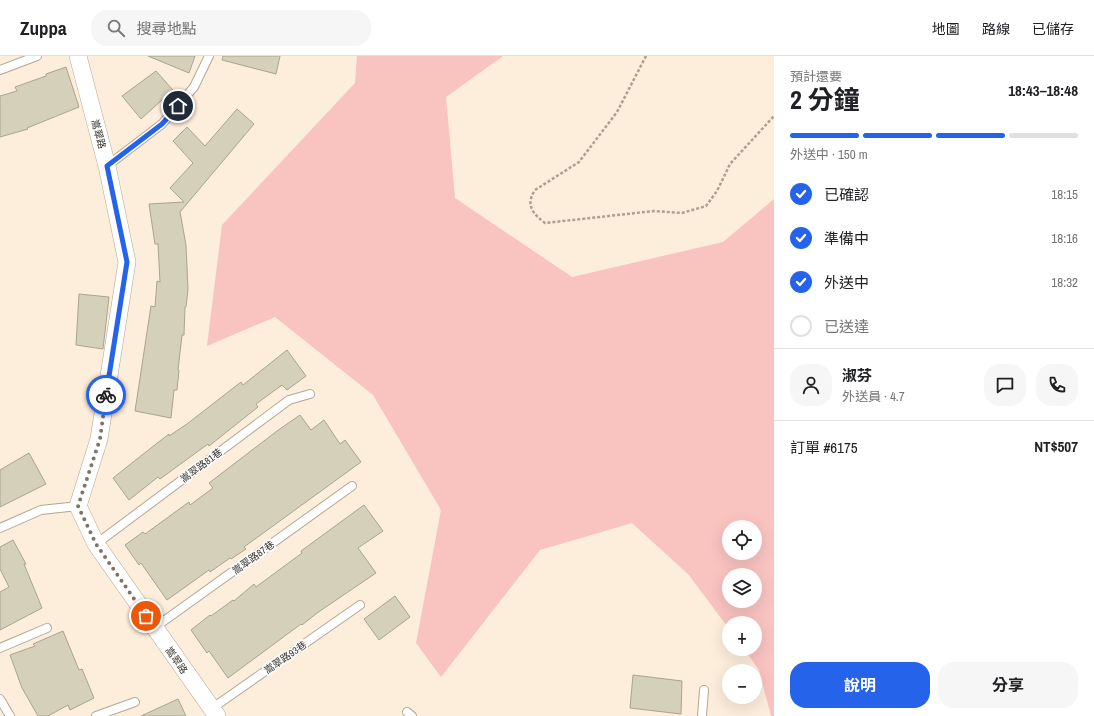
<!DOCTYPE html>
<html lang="zh-TW">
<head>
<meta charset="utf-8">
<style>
  :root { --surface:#fff; --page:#f6f6f6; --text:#202124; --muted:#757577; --line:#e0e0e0; --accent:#2563eb }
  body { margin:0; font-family:"Archivo Narrow","Noto Sans TC",sans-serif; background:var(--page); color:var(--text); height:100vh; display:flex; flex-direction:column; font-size:15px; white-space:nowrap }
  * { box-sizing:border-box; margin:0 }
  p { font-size:13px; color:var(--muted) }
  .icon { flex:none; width:22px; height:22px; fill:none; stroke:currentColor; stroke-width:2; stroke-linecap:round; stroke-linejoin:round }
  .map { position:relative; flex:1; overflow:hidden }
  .side { display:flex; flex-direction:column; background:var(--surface); width:320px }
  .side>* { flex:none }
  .controls { position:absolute; left:722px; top:464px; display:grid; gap:8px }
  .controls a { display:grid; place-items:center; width:40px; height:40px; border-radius:50%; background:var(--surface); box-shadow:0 4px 16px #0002; font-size:20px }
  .pin { position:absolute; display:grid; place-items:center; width:34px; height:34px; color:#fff; margin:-17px; border:2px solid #fff; border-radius:50%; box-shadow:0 1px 4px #0007 }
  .courier { position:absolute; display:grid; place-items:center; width:40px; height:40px; margin:-20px; border:3px solid #2563eb; border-radius:50%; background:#fff; color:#222; box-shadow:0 1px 5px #0007 }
  .overview em { font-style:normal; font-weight:700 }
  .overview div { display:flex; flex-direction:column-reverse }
  .overview { display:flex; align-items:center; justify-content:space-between; height:68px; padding:0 16px }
  h1 { font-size:26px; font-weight:700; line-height:30px }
  .bar { display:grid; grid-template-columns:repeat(4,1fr); gap:6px 4px; align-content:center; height:48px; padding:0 16px }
  .bar i { height:5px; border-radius:3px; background:var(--line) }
  .bar .active { background:var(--accent) }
  .bar p { grid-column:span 4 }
  .line { display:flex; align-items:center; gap:10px; padding:0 16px; border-top:1px solid var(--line) }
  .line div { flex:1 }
  .round { display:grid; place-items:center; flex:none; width:42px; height:42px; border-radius:16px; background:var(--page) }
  ol { padding:0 16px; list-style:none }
  li { display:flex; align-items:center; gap:12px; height:44px }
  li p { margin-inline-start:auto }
  li .icon { padding:4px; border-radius:50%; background:var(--accent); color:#fff; stroke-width:4 }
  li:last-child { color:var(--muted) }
  li i { width:22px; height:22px; border:2px solid var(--line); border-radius:50% }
  .action { display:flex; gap:8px; margin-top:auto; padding:8px 16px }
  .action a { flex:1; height:46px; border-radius:16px; background:var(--accent); color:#fff; font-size:16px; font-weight:700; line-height:46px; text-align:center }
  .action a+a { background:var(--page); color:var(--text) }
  header { display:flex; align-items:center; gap:24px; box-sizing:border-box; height:56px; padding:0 20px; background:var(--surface); border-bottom:1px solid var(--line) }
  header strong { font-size:19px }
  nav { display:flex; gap:22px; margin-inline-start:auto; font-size:14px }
  .search { width:280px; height:36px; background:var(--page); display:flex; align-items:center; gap:10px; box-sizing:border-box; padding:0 14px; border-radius:16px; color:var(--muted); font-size:15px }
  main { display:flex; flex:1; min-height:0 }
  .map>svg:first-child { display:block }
  .green { fill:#f9c3c0; fill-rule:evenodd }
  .building { fill:#d4d0ba; stroke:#a8a48f }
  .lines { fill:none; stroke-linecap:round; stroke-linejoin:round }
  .service-casing { stroke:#b5a694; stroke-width:10 }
  .minor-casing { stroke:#b5a694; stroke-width:18 }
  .path { stroke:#aba092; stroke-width:2.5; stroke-dasharray:3 2; stroke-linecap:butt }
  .service { stroke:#fff; stroke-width:8 }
  .minor { stroke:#fff; stroke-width:17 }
  .done { stroke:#7e756a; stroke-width:4; stroke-dasharray:0 7.2 }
  .route { stroke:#2563eb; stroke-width:5 }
  .labels { text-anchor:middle; stroke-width:3.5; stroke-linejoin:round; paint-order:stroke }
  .street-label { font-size:10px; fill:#3a352d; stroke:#fdfdfd }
</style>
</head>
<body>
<header>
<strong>Zuppa</strong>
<div class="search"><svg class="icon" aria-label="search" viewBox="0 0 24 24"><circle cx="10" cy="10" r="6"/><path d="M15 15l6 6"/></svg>搜尋地點</div>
<nav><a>地圖</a><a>路線</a><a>已儲存</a></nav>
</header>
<main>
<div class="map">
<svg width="774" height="660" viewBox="0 0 774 660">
  <rect width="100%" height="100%" fill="#fdeddb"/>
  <path class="green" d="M357,0H503L446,41L455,142L572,221L723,186L774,143V660H771L759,614L744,593H755V567H729V573L689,519L632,467L540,494L441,621L416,587L441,454L373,339L275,261L207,290L222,169L355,27ZM729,471H755V497H729ZM729,519H755V545H729Z"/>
  <path class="building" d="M148,0H195L189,17Z
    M223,0H280L276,18L222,4Z
    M66,11L79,51L27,72L28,73L0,81V40L17,35L15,31L46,20V18Z
    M156,15L173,34L141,63L122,40Z
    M237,53L254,68L180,156L186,189L188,233L186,251H185L184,279H182L178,314H179L177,334H174L171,362L135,355L151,250L155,251L157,225L160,226L158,188H155L149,148L184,146L170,132L193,107L173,85L187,71L205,90Z
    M79,238L109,241L103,293L76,289Z
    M287,294L306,320L287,334L282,329L256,348L258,351L209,390L208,388L160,423L158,421L129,444L113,422L142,399L169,378V380L187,368L241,326L243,329Z
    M300,359L311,374L324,364L340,388L345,384L361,406L244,491L246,493L231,503L230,502L210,516L209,514L167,544L141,507L139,509L125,489L143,476L145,478L189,446L190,449L213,432L209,427L277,375Z
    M29,397L46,428L0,451V414Z
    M364,449L383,475L358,492L376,517L317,557L302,569L301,568L228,622L209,595L207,597L191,574L210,559L211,560L233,544L234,545L254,528L256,531L302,497L301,495Z
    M13,484L26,508H24L42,552L0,574V536L9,531L0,513V491Z
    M395,540L410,561L379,584L364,563Z
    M63,575L79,614L82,613L94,642L70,654L68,649L48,660H38L22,632L10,599L35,590L33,588Z
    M633,619L682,625L681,658L630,652Z
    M178,643L186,660H141Z"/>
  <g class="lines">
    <g class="service-casing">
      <path id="service" d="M0,14L37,0
        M107,110L162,68L194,31L209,0
        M0,472L41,454L78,450
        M96,488L289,344L310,338
        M154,572L352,430
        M0,592L47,572
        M0,643L10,660
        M211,653L360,549
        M407,656L412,660
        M96,660L135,646
        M702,660L704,634"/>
    </g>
    <g class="minor-casing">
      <path id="minor" d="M78,0L107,110L127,206L99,383L78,450L96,488L217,660"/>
    </g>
    <path class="path" d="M646,0L617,56L579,106L535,134C525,149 533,158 545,167L654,155L682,157L706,150L717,135L730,108L774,60"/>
    <use href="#service" class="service"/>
    <use href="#minor" class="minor"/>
  </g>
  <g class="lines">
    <path class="done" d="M106,339L100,383L78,450L96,488L146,560"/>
    <path class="route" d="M106,339L127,206L107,110L162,68L178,50"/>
  </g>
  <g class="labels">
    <g class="street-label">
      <text transform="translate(99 78) rotate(75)" y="4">嵩翠路</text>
      <text transform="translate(201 409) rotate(-37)" y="4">嵩翠路81巷</text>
      <text transform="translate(253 501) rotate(-36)" y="4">嵩翠路87巷</text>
      <text transform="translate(285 601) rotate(-35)" y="4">嵩翠路93巷</text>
      <text transform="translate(177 604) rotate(55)" y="4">嵩翠路</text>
    </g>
  </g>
</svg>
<div class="controls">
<a><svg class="icon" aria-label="locate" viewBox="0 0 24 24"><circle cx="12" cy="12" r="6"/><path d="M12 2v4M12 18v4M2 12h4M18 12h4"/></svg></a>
<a><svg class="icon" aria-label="layers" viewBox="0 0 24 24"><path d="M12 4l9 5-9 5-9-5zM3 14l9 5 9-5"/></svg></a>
<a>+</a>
<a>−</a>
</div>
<div class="pin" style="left:146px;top:560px;background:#ea580c"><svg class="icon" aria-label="bag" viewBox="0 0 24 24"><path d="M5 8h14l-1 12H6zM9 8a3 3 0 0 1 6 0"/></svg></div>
<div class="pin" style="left:178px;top:50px;background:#1f2937"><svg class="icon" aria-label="home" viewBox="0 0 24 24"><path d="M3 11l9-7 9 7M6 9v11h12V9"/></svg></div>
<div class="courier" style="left:106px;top:339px"><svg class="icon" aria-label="bike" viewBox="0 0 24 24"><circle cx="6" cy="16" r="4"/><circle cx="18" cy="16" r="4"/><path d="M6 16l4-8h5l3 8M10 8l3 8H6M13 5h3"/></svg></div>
</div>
<section class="side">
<div class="overview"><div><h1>2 分鐘</h1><p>預計還要</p></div><em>18:43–18:48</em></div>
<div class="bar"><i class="active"></i><i class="active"></i><i class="active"></i><i></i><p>外送中 · 150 m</p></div>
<ol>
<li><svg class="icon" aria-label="check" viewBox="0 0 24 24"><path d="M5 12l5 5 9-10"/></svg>已確認<p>18:15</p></li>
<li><svg class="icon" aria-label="check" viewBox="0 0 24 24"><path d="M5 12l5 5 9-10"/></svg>準備中<p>18:16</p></li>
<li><svg class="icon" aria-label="check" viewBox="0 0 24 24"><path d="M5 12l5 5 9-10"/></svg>外送中<p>18:32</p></li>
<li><i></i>已送達</li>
</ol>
<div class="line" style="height:72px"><a class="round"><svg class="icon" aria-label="person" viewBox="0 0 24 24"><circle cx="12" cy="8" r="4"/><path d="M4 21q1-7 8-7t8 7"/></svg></a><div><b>淑芬</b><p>外送員 · 4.7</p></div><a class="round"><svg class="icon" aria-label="chat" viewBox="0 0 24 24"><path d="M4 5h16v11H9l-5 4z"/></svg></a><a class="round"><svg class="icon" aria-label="phone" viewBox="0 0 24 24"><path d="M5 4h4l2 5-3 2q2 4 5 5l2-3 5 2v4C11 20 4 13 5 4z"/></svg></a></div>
<div class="line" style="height:52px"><div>訂單 #6175</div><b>NT$507</b></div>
<div class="action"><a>說明</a><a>分享</a></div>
</section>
</main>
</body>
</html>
